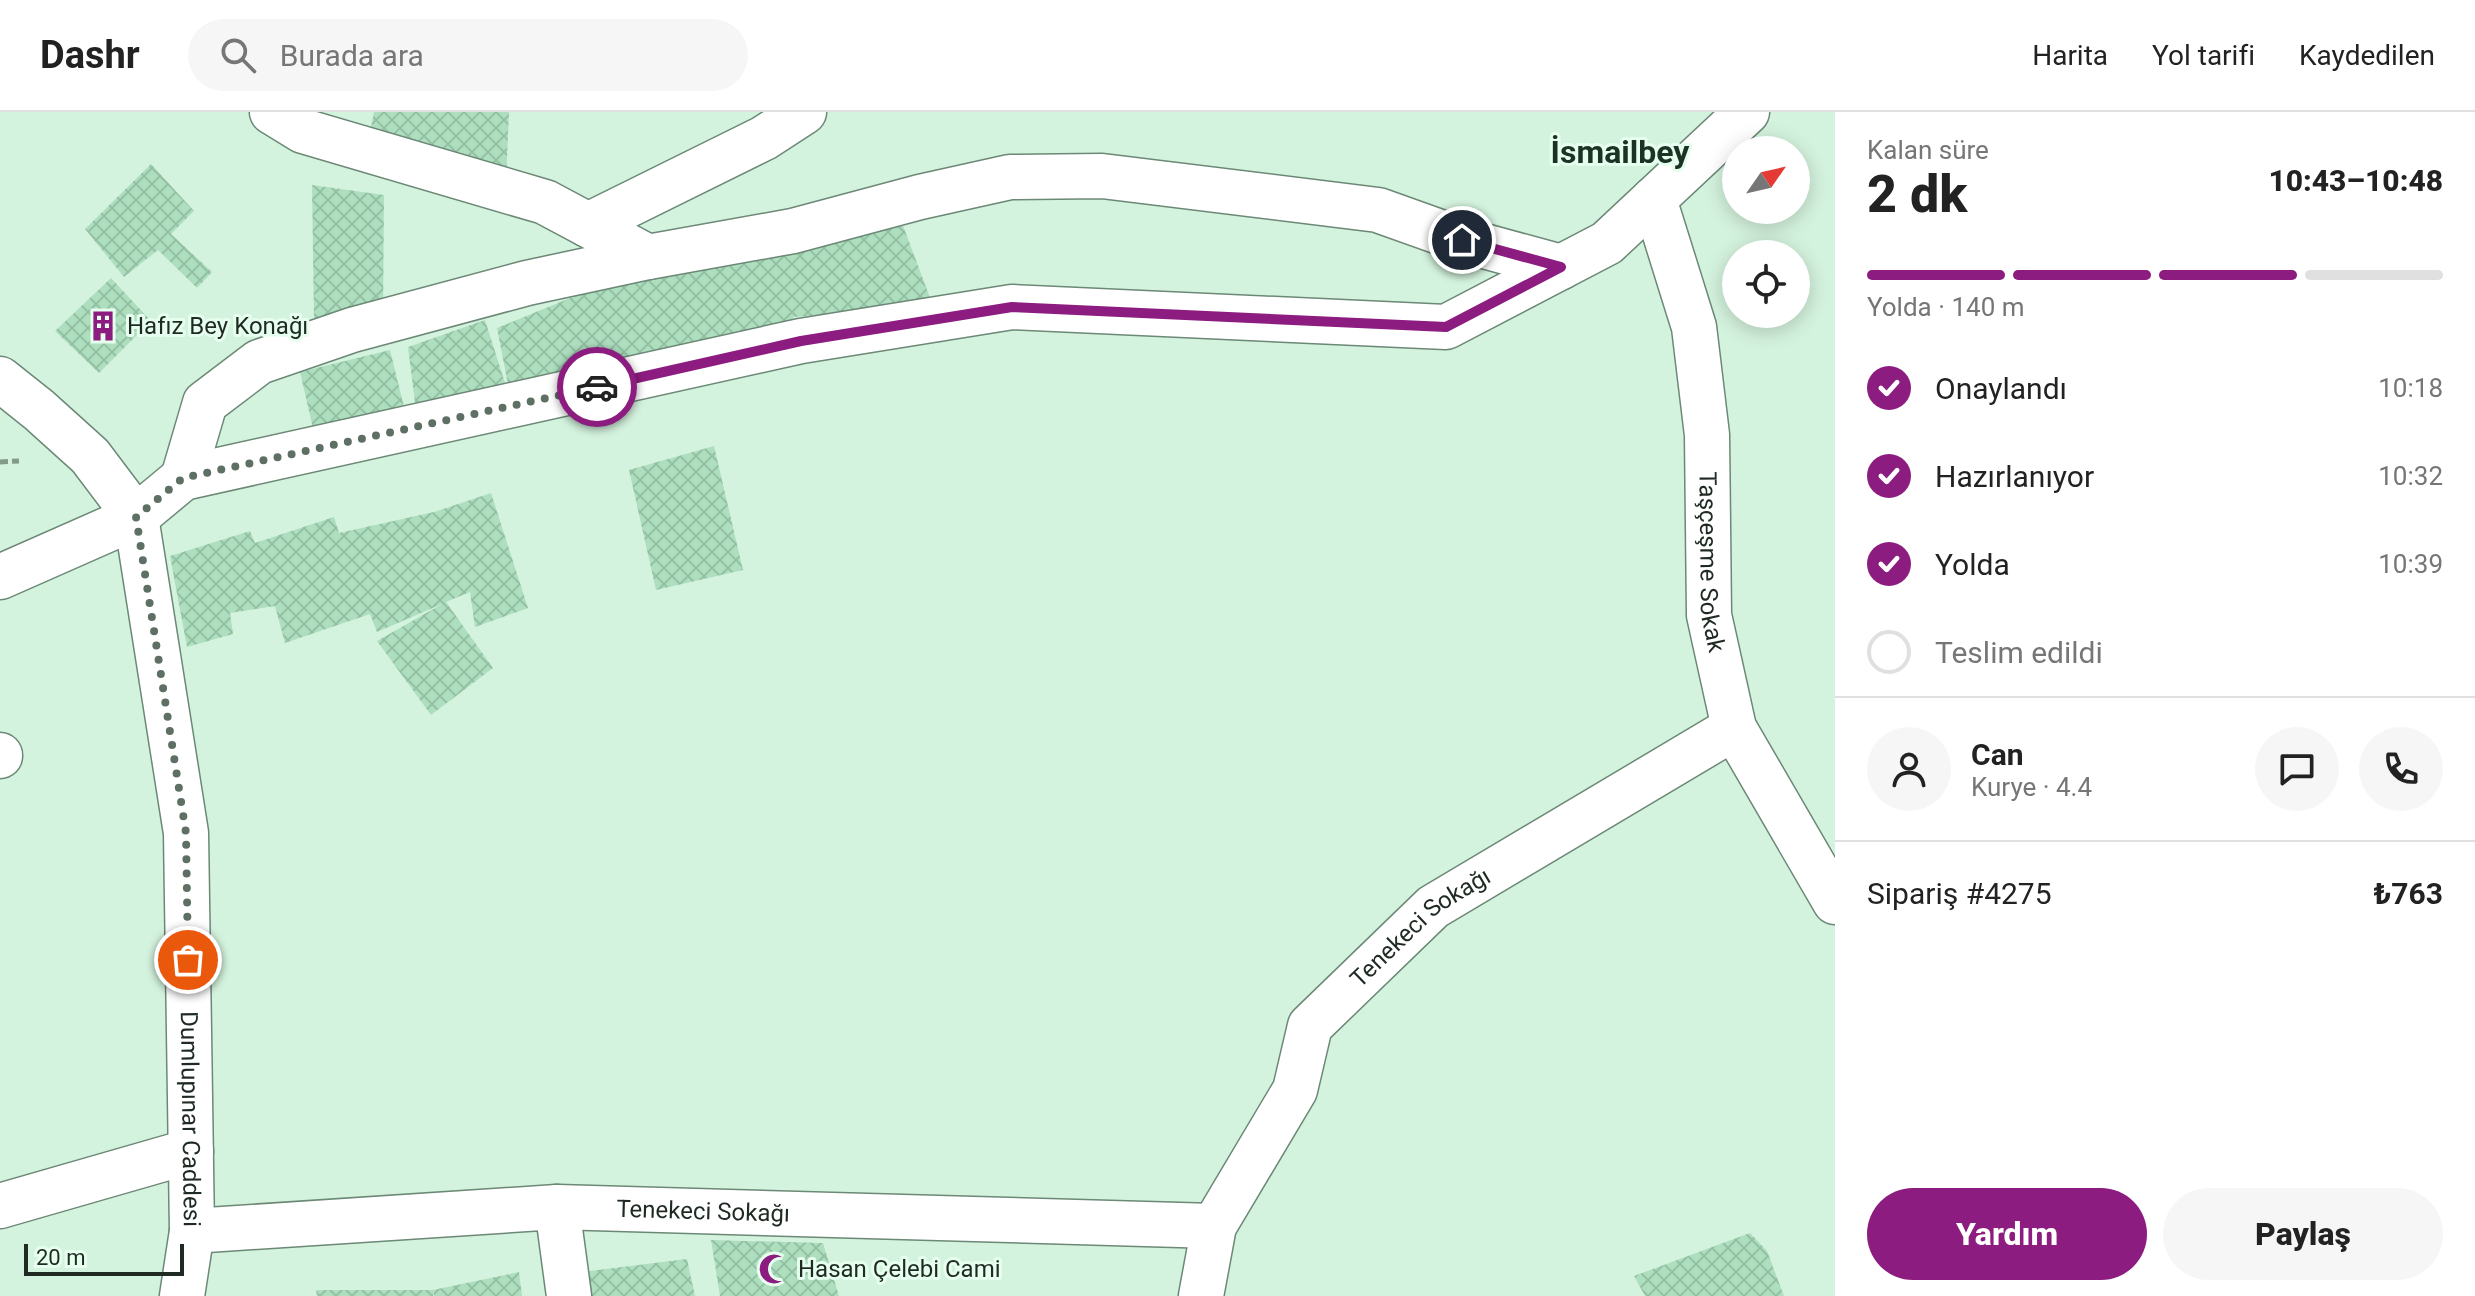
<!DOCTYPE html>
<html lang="tr">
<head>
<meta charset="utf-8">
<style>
  :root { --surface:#fff; --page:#f6f6f6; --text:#222; --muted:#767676; --line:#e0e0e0; --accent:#8c1c7f }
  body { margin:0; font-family:Roboto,sans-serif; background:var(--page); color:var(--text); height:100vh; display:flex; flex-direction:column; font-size:30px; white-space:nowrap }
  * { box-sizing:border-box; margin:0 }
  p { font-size:26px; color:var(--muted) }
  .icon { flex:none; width:44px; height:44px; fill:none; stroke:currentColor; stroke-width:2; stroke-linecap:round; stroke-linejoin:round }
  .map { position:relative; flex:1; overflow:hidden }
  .panel { display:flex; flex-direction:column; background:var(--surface); width:640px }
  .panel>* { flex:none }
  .needle { width:52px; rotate:56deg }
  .fabs { position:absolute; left:1722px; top:24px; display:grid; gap:16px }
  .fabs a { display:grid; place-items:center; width:88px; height:88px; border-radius:50%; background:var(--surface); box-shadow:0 4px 20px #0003; font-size:40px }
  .scale { position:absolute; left:24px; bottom:20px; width:160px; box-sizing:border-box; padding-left:8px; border:4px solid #1f2a23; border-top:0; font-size:22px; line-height:28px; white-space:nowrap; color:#1f2a23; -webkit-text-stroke:6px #e6feee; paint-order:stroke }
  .pin { position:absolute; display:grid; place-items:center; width:68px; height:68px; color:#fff; margin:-34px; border:4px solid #fff; border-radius:50%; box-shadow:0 2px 8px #0007 }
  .courier { position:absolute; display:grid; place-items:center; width:80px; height:80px; margin:-40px; border:6px solid #8c1c7f; border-radius:50%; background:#fff; color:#222; box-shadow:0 2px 10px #0007 }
  .head em { font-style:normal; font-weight:800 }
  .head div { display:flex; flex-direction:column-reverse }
  .head { display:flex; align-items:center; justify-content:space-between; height:136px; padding:0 32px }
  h1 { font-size:52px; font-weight:800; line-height:60px }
  .bar { display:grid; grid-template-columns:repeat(4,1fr); gap:12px 8px; align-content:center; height:96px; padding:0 32px }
  .bar i { height:10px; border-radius:6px; background:var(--line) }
  .bar .on { background:var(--accent) }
  .bar p { grid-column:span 4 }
  .line { display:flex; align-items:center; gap:20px; padding:0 32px; border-top:2px solid var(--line) }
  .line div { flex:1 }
  .round { display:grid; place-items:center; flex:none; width:84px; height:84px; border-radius:42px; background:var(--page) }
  ol { padding:0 32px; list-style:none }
  li { display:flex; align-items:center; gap:24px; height:88px }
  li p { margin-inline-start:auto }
  li .icon { padding:8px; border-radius:50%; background:var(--accent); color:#fff; stroke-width:4 }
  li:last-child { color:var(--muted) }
  li i { width:44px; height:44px; border:4px solid var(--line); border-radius:50% }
  .cta { display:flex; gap:16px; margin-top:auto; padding:16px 32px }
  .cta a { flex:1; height:92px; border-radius:48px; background:var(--accent); color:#fff; font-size:32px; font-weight:800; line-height:92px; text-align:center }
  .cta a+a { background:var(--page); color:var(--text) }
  header { display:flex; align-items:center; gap:48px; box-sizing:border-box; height:112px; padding:0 40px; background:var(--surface); border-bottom:2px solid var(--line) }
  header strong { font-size:38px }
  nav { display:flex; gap:44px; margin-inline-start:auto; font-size:28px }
  .search { width:560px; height:72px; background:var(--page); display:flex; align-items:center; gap:20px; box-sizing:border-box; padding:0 28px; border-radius:44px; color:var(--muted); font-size:30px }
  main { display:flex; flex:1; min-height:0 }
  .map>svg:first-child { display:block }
  .building { fill:url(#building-cross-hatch) }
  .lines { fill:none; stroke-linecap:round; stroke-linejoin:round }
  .minor-casing { stroke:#6c8876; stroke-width:47 }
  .major-casing { stroke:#6c8876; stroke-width:47 }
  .path { stroke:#83998a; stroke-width:5; stroke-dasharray:8 4; stroke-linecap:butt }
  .minor { stroke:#fff; stroke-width:44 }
  .major { stroke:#fff; stroke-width:44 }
  .done { stroke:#5e7064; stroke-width:8; stroke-dasharray:0 14.4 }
  .route { stroke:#8c1c7f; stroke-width:10 }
  .labels { text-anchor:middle; stroke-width:6; stroke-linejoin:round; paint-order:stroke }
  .poi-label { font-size:24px; fill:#1f2a23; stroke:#e6feee; text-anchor:start }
  .street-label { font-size:24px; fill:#1f2a23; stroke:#e6feee }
  .district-label { font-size:32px; font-weight:bold; fill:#1a3324; stroke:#e6feee }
</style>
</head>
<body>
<header>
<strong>Dashr</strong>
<div class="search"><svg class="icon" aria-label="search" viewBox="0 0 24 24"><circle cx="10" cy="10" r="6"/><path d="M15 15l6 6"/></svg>Burada ara</div>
<nav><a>Harita</a><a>Yol tarifi</a><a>Kaydedilen</a></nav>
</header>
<main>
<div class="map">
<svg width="1835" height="1184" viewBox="0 0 1835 1184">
  <defs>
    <pattern id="building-cross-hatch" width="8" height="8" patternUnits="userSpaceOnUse" patternTransform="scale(2)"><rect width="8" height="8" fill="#addfbf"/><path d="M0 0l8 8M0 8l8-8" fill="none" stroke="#94c0a4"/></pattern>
  </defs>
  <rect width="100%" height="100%" fill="#d4f3de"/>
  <path class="building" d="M374,0H509L506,69L368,31Z
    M151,52L194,99L171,122L212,160L197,176L158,138L124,165L85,117Z
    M312,73L384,83L383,210L314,208Z
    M902,111L932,191L847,212L839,202L793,205L796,225L626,261L512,293L418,314L408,235L485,208L512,293L497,216L602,173L692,150L834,130Z
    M111,166L151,209L99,261L55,219Z
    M390,238L407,307L316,329L300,260Z
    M714,334L743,458L656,478L629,358Z
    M491,381L528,496L475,515L470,480L446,490L493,556L431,603L377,529L442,492L377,520L370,502L285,531L275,494L230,501L233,522L187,535L170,444L250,419L255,431L334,405L339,421L434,400Z
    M1750,1121L1767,1139L1784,1184H1645L1634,1164Z
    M711,1128L823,1131L839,1184H720Z
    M687,1147L695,1184H586L582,1160Z
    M519,1160L522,1184H434L433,1178Z
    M316,1178H433V1184H317Z"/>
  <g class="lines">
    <g class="minor-casing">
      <g id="minor">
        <path d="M272,0L303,19L545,90L648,145"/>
        <path id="s1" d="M1654,87L1694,215L1707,323L1709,503L1734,616L1835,790"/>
        <path d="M588,113L764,26L804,0"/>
        <path d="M0,267L39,298L90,344L136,405"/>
        <path d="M183,366L205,291L259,250L352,218L527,171L648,145L793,119L920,85L1010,65L1102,64L1378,98L1462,128L1561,155"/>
        <path d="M0,643V644"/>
        <path d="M0,1094L191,1039"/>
        <path d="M557,1095L569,1184"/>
        <path id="s2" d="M192,1119L557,1095L1214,1114"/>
        <path id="s3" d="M1201,1184L1214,1114L1295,978L1310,914L1433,795L1734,616"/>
      </g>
    </g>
    <g class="major-casing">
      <g id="major">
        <path id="s4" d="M136,405L186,721L192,1119L182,1184"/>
        <path d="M0,465L136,405L183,366L801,229L1012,195L1446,215L1607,131L1747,0"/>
      </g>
    </g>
    <path class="path" d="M0,350L19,349"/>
    <use href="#minor" class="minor"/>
    <use href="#major" class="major"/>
  </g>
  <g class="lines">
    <path class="done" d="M188,848L186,721L136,405L183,366L597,275"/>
    <path class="route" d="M597,275L801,229L1012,195L1446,215L1561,155L1462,128"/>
  </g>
  <defs>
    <g id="building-bare" transform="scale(2.4)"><path d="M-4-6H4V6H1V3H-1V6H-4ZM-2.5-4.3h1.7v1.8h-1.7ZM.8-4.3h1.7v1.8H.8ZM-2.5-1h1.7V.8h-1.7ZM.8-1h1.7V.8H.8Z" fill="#8c1c7f" stroke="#e6feee" stroke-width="2.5" paint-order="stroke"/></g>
    <g id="mosque-bare" transform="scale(2.4)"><path d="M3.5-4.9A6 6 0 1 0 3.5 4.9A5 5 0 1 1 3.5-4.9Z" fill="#8c1c7f" stroke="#e6feee" stroke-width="2.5" paint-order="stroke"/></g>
  </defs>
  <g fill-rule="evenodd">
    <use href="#building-bare" x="103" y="214"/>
    <use href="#mosque-bare" x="774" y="1157"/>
  </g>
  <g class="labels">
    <g class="poi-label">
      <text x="127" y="222">Hafız Bey Konağı</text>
      <text x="798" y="1165">Hasan Çelebi Cami</text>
    </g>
    <g class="street-label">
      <text dy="8" stroke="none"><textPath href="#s1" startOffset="370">Taşçeşme Sokak</textPath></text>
      <text dy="8" stroke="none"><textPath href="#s3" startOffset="444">Tenekeci Sokağı</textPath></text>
      <text dy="8" stroke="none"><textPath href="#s4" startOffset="606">Dumlupınar Caddesi</textPath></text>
      <text dy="8" stroke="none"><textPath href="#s2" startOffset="512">Tenekeci Sokağı</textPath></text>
    </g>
    <g class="district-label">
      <text x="1620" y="51">İsmailbey</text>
    </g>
  </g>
</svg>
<div class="fabs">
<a><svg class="needle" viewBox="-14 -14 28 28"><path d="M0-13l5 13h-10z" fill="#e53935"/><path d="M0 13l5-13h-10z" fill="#767676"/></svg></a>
<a><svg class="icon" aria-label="locate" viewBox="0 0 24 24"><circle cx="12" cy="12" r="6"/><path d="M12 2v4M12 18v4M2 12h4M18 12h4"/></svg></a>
</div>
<div class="scale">20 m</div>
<div class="pin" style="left:188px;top:848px;background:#ea580c"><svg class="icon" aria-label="bag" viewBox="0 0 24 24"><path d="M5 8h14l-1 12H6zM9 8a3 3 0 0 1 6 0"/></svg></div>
<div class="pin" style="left:1462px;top:128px;background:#1f2937"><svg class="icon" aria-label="home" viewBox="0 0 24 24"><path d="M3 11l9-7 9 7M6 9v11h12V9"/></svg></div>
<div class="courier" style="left:597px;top:275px"><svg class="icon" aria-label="car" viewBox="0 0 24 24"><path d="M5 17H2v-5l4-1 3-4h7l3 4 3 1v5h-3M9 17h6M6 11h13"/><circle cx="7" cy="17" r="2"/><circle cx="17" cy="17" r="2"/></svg></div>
</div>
<section class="panel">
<div class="head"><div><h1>2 dk</h1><p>Kalan süre</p></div><em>10:43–10:48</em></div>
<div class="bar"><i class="on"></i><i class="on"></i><i class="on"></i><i></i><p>Yolda · 140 m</p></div>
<ol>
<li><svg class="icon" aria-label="check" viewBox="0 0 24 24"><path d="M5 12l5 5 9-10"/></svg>Onaylandı<p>10:18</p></li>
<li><svg class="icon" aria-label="check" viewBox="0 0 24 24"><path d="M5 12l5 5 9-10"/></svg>Hazırlanıyor<p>10:32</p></li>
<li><svg class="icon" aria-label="check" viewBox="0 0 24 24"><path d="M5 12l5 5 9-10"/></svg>Yolda<p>10:39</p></li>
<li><i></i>Teslim edildi</li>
</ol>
<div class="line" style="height:144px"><a class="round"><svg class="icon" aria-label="person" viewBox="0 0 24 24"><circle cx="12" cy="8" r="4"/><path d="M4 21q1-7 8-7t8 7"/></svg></a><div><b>Can</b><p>Kurye · 4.4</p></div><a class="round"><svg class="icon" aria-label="chat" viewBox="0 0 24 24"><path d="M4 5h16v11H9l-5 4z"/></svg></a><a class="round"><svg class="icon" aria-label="phone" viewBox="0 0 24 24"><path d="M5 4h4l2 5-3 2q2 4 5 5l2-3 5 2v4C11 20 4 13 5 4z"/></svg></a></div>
<div class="line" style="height:104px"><div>Sipariş #4275</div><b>₺763</b></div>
<div class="cta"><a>Yardım</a><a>Paylaş</a></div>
</section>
</main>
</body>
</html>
